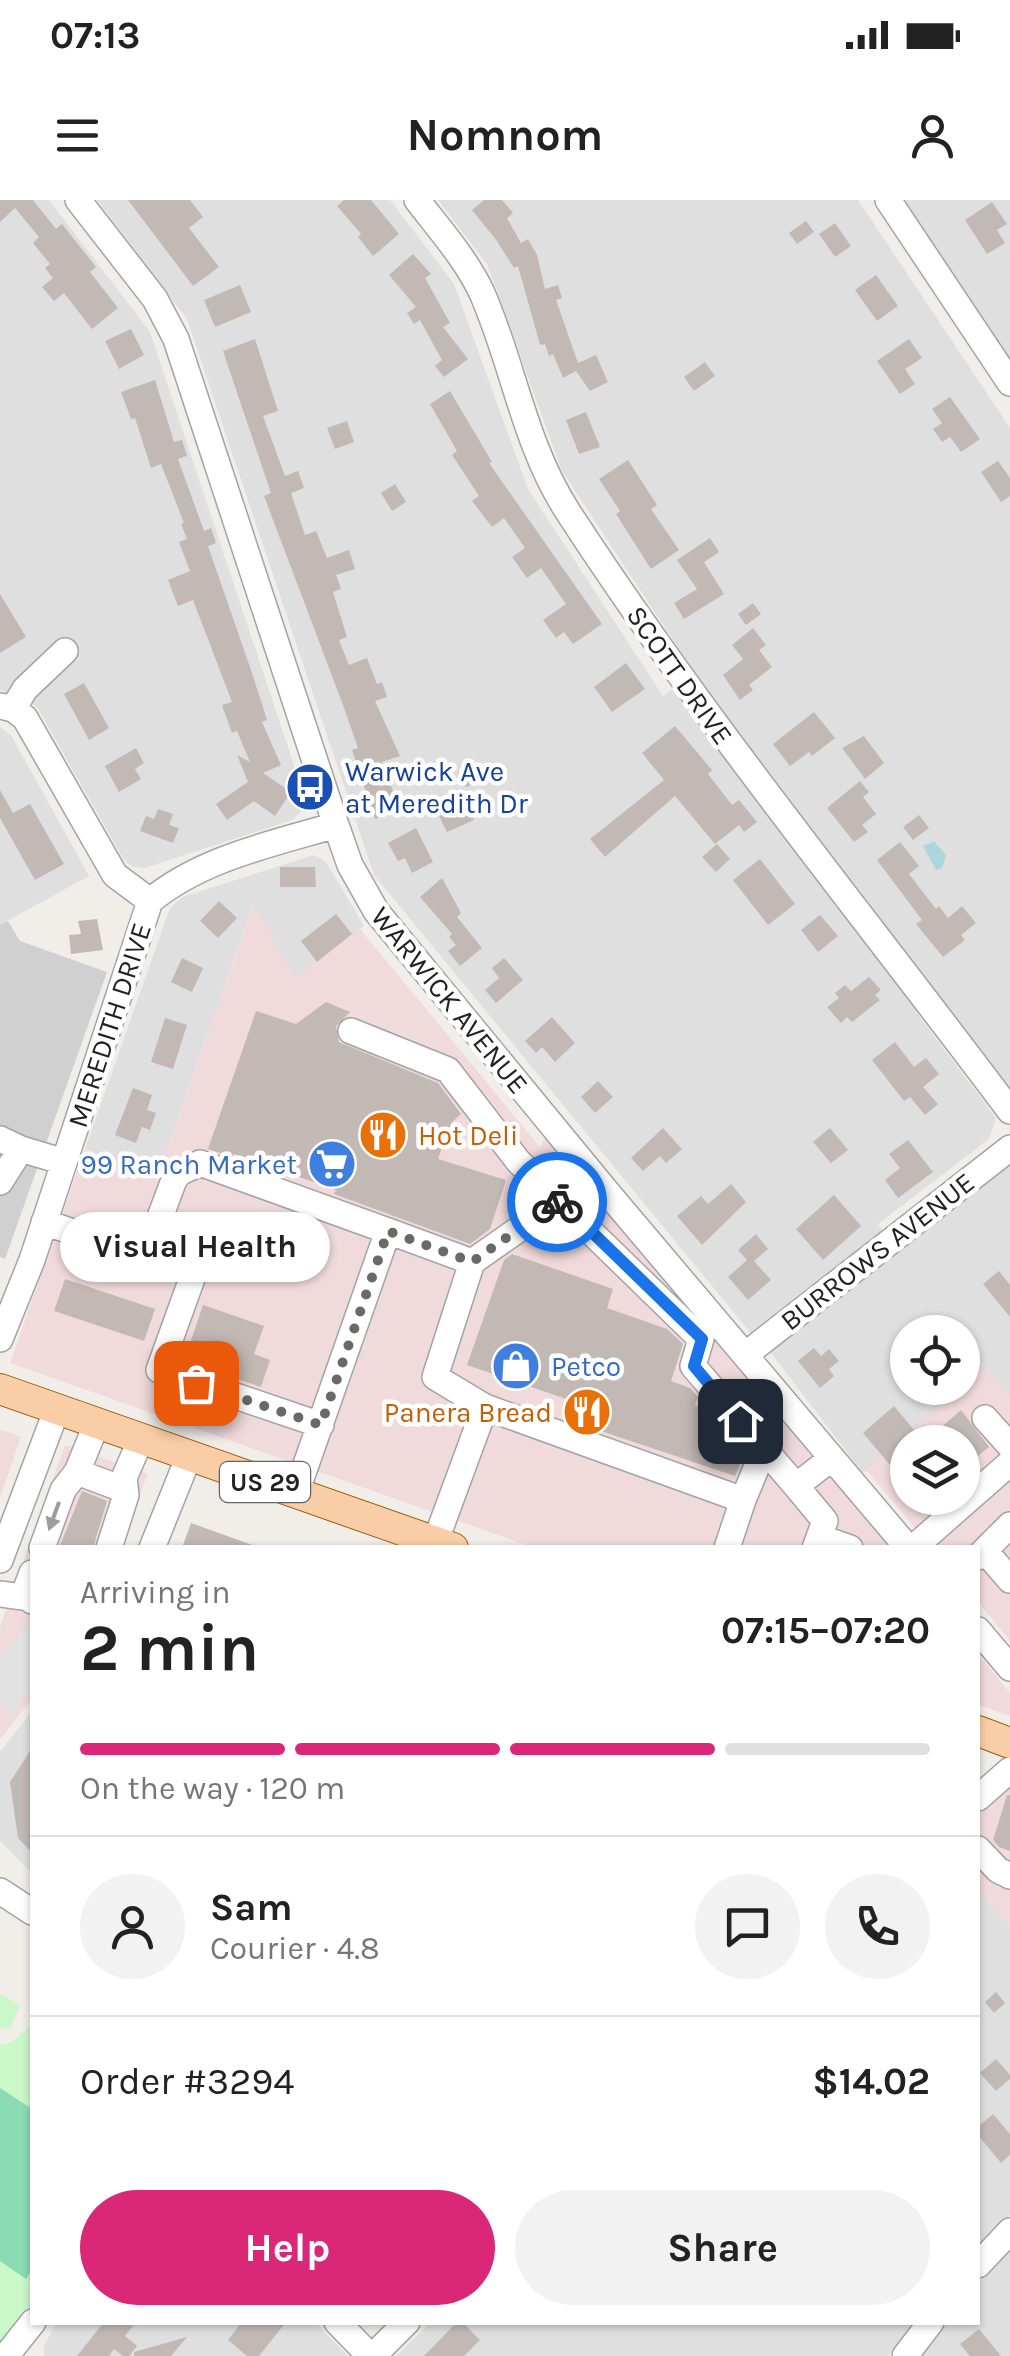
<!DOCTYPE html>
<html lang="en">
<head>
<meta charset="utf-8">
<style>
  :root { --surface:#fff; --page:#f2f2f2; --text:#222; --muted:#767676; --line:#e0e0e0; --accent:#db2777 }
  body { margin:0; font-family:Karla,sans-serif; background:var(--page); color:var(--text); height:100vh; display:flex; flex-direction:column; font-size:38px; white-space:nowrap }
  * { box-sizing:border-box; margin:0 }
  p { font-size:32px; color:var(--muted) }
  .icon { flex:none; width:55px; height:55px; fill:none; stroke:currentColor; stroke-width:2; stroke-linecap:round; stroke-linejoin:round }
  .map { position:relative; flex:1; overflow:hidden }
  .drawer { position:absolute; left:30px; top:1345px; width:950px; height:780px; display:flex; flex-direction:column; background:var(--surface); border-radius:0px; box-shadow:0 2px 8px #0004 }
  .drawer>* { flex:none }
  .tools { position:absolute; left:890px; top:1115px; display:grid; gap:20px }
  .tools a { display:grid; place-items:center; width:90px; height:90px; border-radius:50%; background:var(--surface); box-shadow:0 2px 8px #0004; font-size:50px }
  .pin { position:absolute; display:grid; place-items:center; width:85px; height:85px; color:#fff; margin:-42px; border-radius:20px; box-shadow:0 5px 15px #0006 }
  .courier { position:absolute; display:grid; place-items:center; width:100px; height:100px; margin:-50px; border:8px solid #1a73e8; border-radius:50%; background:#fff; color:#222; box-shadow:0 2px 12px #0007 }
  .bubble { position:absolute; height:70px; border-radius:35px; background:var(--surface); box-shadow:0 2px 8px #0004; font-size:32px; font-weight:700; line-height:70px; text-align:center }
  .overview em { font-style:normal; font-weight:700 }
  .overview div { display:flex; flex-direction:column-reverse }
  .overview { display:flex; align-items:center; justify-content:space-between; height:170px; padding:0 50px }
  h1 { font-size:65px; font-weight:700; line-height:75px }
  .bar { display:grid; grid-template-columns:repeat(4,1fr); gap:15px 10px; align-content:center; height:120px; padding:0 50px }
  .bar i { height:12px; border-radius:8px; background:var(--line) }
  .bar .current { background:var(--accent) }
  .bar p { grid-column:span 4 }
  .line { display:flex; align-items:center; gap:25px; padding:0 50px; border-top:2px solid var(--line) }
  .line div { flex:1 }
  .round { display:grid; place-items:center; flex:none; width:105px; height:105px; border-radius:52px; background:var(--page) }
  .primary-button { display:flex; gap:20px; margin-top:auto; padding:20px 50px }
  .primary-button a { flex:1; height:115px; border-radius:60px; background:var(--accent); color:#fff; font-size:40px; font-weight:700; line-height:115px; text-align:center }
  .primary-button a+a { background:var(--page); color:var(--text) }
  .status { display:flex; justify-content:space-between; align-items:center; height:70px; padding:0 50px; background:var(--surface); direction:ltr }
  .status svg { height:28px; fill:currentColor }
  header { display:flex; justify-content:space-between; align-items:center; height:130px; padding:0 50px; background:var(--surface); font-size:45px; font-weight:700 }
  .map>svg:first-child { display:block }
  .residential { fill:#e0dfdf; fill-rule:evenodd }
  .commercial { fill:#f1dadb; fill-rule:evenodd }
  .religious { fill:#d0d0d0 }
  .park { fill:#caf8c9 }
  .pitch { fill:#8bdcb5 }
  .parking { fill:#e2e2e2 }
  .water { fill:#acd6dd }
  .building { fill:#c2b9b5 }
  .lines { fill:none; stroke-linecap:round; stroke-linejoin:round }
  .minor-casing { stroke:#a3a3a3; stroke-width:28 }
  .major-casing { stroke:#995b06; stroke-width:32 }
  .minor { stroke:#fff; stroke-width:25 }
  .major { stroke:#f9cea7; stroke-width:30 }
  .oneway { fill:#9c9c9c }
  .done { stroke:#6a6968; stroke-width:10; stroke-dasharray:0 18 }
  .route { stroke:#1a73e8; stroke-width:12 }
  .labels { text-anchor:middle; stroke-width:9; stroke-linejoin:round; paint-order:stroke }
  .shield { fill:#fff; stroke:#646464; stroke-width:2.5 }
  .shield-label { font-size:25px; font-weight:bold; fill:#222 }
  .street-label { font-size:28px; fill:#222; stroke:#fff }
  .transit-label { font-size:28px; fill:#164399; stroke:#fff; text-anchor:start }
  .food-label { font-size:28px; fill:#c56008; stroke:#fff; text-anchor:start }
  .shop-label { font-size:28px; fill:#366cbe; stroke:#fff; text-anchor:end }
</style>
</head>
<body>
<div class="status"><b>07:13</b><svg viewBox="0 0 49 12"><path d="M0 12V9h3v3zM5 12V6h3v6zM10 12V3h3v9zM15 12V0h3v12zM26 1h20v11H26zM47 4h2v5h-2z"/></svg></div>
<header><svg class="icon" aria-label="menu" viewBox="0 0 24 24"><path d="M4 6h16M4 12h16M4 18h16"/></svg>Nomnom<svg class="icon" aria-label="person" viewBox="0 0 24 24"><circle cx="12" cy="8" r="4"/><path d="M4 21q1-7 8-7t8 7"/></svg></header>
<div class="map">
<svg width="1010" height="2156" viewBox="0 0 1010 2156">
  <rect width="100%" height="100%" fill="#f1eee9"/>
  <path class="residential" d="M0,0H49L150,132L304,595V609L292,620L145,668L133,667L124,660L38,509L31,502L0,490Z
    M97,0H390L454,84L528,289L663,496L676,487L922,807L916,812L996,918L989,939L878,1024L883,1031L754,1137L374,675L187,119Z
    M438,0H858L1010,228V897L688,478L694,472L562,271L487,64Z
    M904,0H1010V159Z
    M0,527L11,535L89,676L0,725Z
    M314,655L326,662L364,726L295,779L253,705L158,975L85,949L170,708L182,697Z
    M1010,958V1198L986,1168L863,1273L768,1149ZM908,1132H962V1188H908Z
    M32,1511V1673L0,1641V1552Z
    M978,1689L1010,1728V2015L978,2049Z
    M1010,2049V2156H918L946,2123L978,2122V2083Z
    M56,2122L316,2123L348,2156H44V2147Z
    M430,2123H915L888,2156H396Z"/>
  <path class="commercial" d="M254,704L295,779L360,729L540,947L546,935L889,1347H532L10,1163L85,949L158,974Z
    M986,1167L1010,1198V1441L978,1402V1348L931,1347L866,1270ZM908,1242H962V1298H908Z
    M0,1229L21,1237L0,1298Z
    M65,1245L148,1274L118,1347L32,1348V1499L0,1539V1427Z
    M978,1454L1010,1493V1516L978,1505Z
    M1010,1585V1728L978,1689V1612Z"/>
  <path class="religious" d="M8,721L20,741L107,772L5,1059L0,1057V725Z"/>
  <path class="park" d="M0,1793L20,1806L10,1828L0,1829Z
    M29,1827L32,1831V2110L0,2150V1845L12,1842Z"/>
  <path class="pitch" d="M0,1888L32,1909V2070L26,2079L0,2061Z"/>
  <path class="parking" d="M30,1422L32,1425V1488L12,1514L0,1504V1458Z"/>
  <path class="water" d="M934,641L946,655L942,668L936,670L923,646Z"/>
  <path class="building" d="M0,0H33L56,29L62,24L96,67L90,72L118,108L92,129L64,93L54,101L42,87L53,78L45,68L50,64L33,43L39,37L15,8L0,22Z
    M128,0H190L203,17L189,28L219,67L193,86Z
    M344,0H371L399,34L373,56L358,37L361,34L337,6Z
    M484,0H502L513,13L507,18L521,43L528,39L537,55L545,89L558,85L562,98L556,100L578,163L596,155L608,182L590,191L576,171L563,178L553,154L549,156L545,144L540,145L518,66L514,68L497,41L472,10Z
    M992,2L1007,24L997,30L1005,43L987,54L965,20Z
    M806,21L814,32L797,44L789,33Z
    M835,23L851,46L835,57L819,34Z
    M413,54L431,74L425,78L450,123L443,127L468,159L444,177L435,166L442,160L420,120L414,124L407,113L416,107L389,75Z
    M876,75L898,106L877,121L855,90Z
    M240,85L251,112L215,127L204,100Z
    M131,129L144,155L119,169L105,141Z
    M255,139L278,211L263,216L285,276L298,271L304,288L291,293L305,335L316,331L327,358L349,350L355,369L336,375L341,389L333,392L347,437L339,440L349,465L367,458L377,484L382,482L387,497L375,501L400,556L382,562L400,610L375,619L352,550L358,548L343,505L264,296L271,293L223,151Z
    M909,139L922,158L905,169L915,184L900,194L877,161Z
    M705,162L715,176L694,191L684,177Z
    M155,180L174,242L182,240L187,256L178,259L204,331L211,328L216,343L208,346L253,476L267,520L262,522L281,565L263,573L291,592L275,616L254,601L227,620L216,604L248,582L237,555L250,562L237,531L232,533L222,505L232,502L193,400L178,406L168,380L190,371L179,342L187,339L181,324L184,323L161,264L151,268L135,218L131,219L121,192Z
    M450,191L492,262L489,263L602,424L573,444L564,432L556,438L543,420L566,404L541,368L527,378L512,357L525,348L504,318L492,327L472,301L479,296L452,255L457,251L430,204Z
    M950,197L980,239L961,252L950,237L942,242L933,229L942,223L932,209Z
    M586,212L600,247L579,254L566,220Z
    M347,221L354,242L335,249L327,228Z
    M628,260L657,305L651,309L679,350L651,369L616,314L620,311L599,279Z
    M998,261L1010,278V296L1001,302L981,272Z
    M395,284L406,302L392,311L381,293Z
    M710,338L719,352L704,362L724,394L684,419L674,403L697,389L677,360Z
    M0,394L26,437L0,453Z
    M753,403L761,414L746,425L738,414Z
    M753,428L766,445L759,450L772,467L749,485L753,490L740,500L723,475L743,459L732,445Z
    M626,463L645,489L612,512L594,487Z
    M84,483L109,528L89,540L64,494Z
    M814,512L835,538L812,556L809,552L790,566L773,544Z
    M675,526L712,570L708,574L732,605L739,600L757,622L744,632L739,625L715,644L675,596L605,657L590,639L664,580L642,553Z
    M864,536L884,563L865,579L842,548Z
    M136,548L144,563L135,569L141,579L119,592L105,566Z
    M475,563L484,579L466,587L457,573Z
    M860,581L869,592L863,597L876,614L862,625L868,632L854,642L827,608Z
    M0,590L13,613L30,604L64,664L35,680L0,618Z
    M466,602L474,620L447,632L439,616Z
    M158,609L173,614L169,625L179,628L173,643L140,631L146,616L154,619Z
    M919,615L929,628L913,640L903,627Z
    M416,628L433,662L412,673L405,658L398,661L388,643Z
    M900,642L919,666L909,674L936,709L939,706L948,718L962,706L976,723L961,735L965,740L943,757L916,724L922,720L877,660Z
    M717,644L730,659L716,672L702,657Z
    M760,659L795,704L768,725L733,680Z
    M280,667H315L316,687H280Z
    M442,678L461,713L457,717L482,748L460,766L448,751L456,745L449,737L452,734L420,697Z
    M219,701L237,718L218,738L200,721Z
    M336,714L352,734L317,762L301,741Z
    M820,715L838,736L818,752L801,730Z
    M97,719L103,750L71,754L69,735L81,734L78,721Z
    M182,758L203,768L192,792L171,782Z
    M504,758L523,780L496,803L485,790L499,778L492,768Z
    M869,777L881,790L875,795L880,800L852,822L847,817L841,823L827,807L839,798L835,793L845,785L851,791Z
    M326,802L350,812L336,826L339,842L438,883L461,914L451,923L438,959L506,980L490,1029L470,1044L334,994L336,990L234,954L232,957L208,949L256,811L296,824Z
    M552,817L575,843L555,862L542,847L536,853L525,841Z
    M165,818L187,825L173,869L151,862Z
    M895,842L914,867L926,858L939,874L923,887L938,904L925,915L910,897L904,901L872,860Z
    M598,881L613,897L595,913L581,897Z
    M133,888L152,895L147,910L156,913L150,930L142,927L136,943L115,935Z
    M663,928L682,949L666,963L660,956L643,971L631,958Z
    M830,928L848,950L831,963L813,942Z
    M908,940L933,972L898,998L885,980L900,968L889,954Z
    M731,984L746,1002L702,1045L677,1016L701,996L708,1004Z
    M834,995L861,1026L823,1060L796,1029Z
    M756,1034L768,1049L754,1061L771,1080L748,1100L728,1077L747,1060L738,1050Z
    M512,1054L613,1089L607,1108L667,1129L683,1144L671,1181L690,1188L698,1197L695,1205L710,1211L725,1228L723,1232L730,1234L745,1251L735,1276L595,1229L596,1226L567,1216L572,1201L467,1165L504,1060Z
    M999,1071L1010,1085V1117L983,1084Z
    M65,1079L155,1109L144,1141L54,1111Z
    M203,1105L264,1126L254,1154L270,1160L261,1187L184,1161Z
    M814,1148L821,1156L829,1149L839,1161L829,1169L834,1176L820,1188L798,1161Z
    M894,1206L924,1242L961,1210L989,1247L962,1269V1242H908V1286L863,1233Z
    M82,1291L107,1301L93,1348H59Z
    M191,1323L255,1346L254,1348H182Z
    M32,1548V1653L18,1638L10,1582Z
    M1007,1595H1010V1651L999,1647L993,1640Z
    M996,1792L1005,1803L994,1813L985,1802Z
    M996,1859L1010,1875V1879L996,1891L980,1873Z
    M993,1914L1010,1934V1955L1001,1963L978,1935V1927Z
    M104,2122H136L125,2136L137,2146L129,2156H123L114,2149L109,2156H77Z
    M242,2122H286L259,2156H247L228,2140Z
    M457,2122H462L480,2140L464,2156H424Z
    M979,2129L1001,2156H970L960,2144Z
    M187,2137L171,2156H134V2152Z"/>
  <g class="lines">
    <g class="minor-casing">
      <path id="minor" d="M78,0L155,99L176,139L336,625L350,665L376,711L607,992L908,1348
        M417,0C440,30 466,59 482,93C514,166 524,244 568,312C703,520 861,712 1010,911
        M888,0L1010,183
        M0,506L13,509L25,518L115,675L150,701
        M13,509L25,489L65,451
        M351,831L448,870L518,961L701,1139L693,1166L796,1286L832,1258
        M0,939L21,949L64,962
        M0,982L21,949
        M44,1022L145,1057L174,980L179,973L200,963L388,1031L296,1293
        M388,1031L472,1062L435,1177L485,1207
        M145,1057L194,1073L159,1170L321,1225
        M472,1062L559,1001
        M0,1139L32,1060L150,701C202,658 272,644 336,625
        M745,1155L1010,948
        M985,1218L1010,1246
        M77,1272L125,1290
        M796,1286L825,1321L815,1348
        M743,1300L764,1249
        M819,1337L850,1348
        M42,1348L63,1290L77,1272L97,1223
        M109,1348L126,1295L124,1278L141,1239
        M152,1348L189,1256
        M433,1348L485,1207L743,1300L727,1348
        M913,1348L1010,1263
        M985,1351L1010,1380
        M978,1357L1010,1325
        M0,1360L57,1209
        M32,1373L26,1389L32,1401
        M0,1394L30,1398
        M978,1430L1010,1468
        M978,1598L1010,1570
        M978,1649L998,1670L1010,1676
        M0,1691L32,1712
        M978,2065L1010,2031
        M337,2122L370,2156
        M6,2156L33,2122
        M373,2156L407,2122
        M905,2156L931,2122"/>
    </g>
    <g class="major-casing">
      <path id="major" d="M0,1189L453,1348
        M978,1531L1010,1543"/>
    </g>
    <use href="#minor" class="minor"/>
    <use href="#major" class="major"/>
  </g>
  <defs><path id="oneway-solid" d="M-6-.8H1V-3.2L6.5 0L1 3.2V.8H-6Z" transform="scale(2.5)"/></defs>
  <use class="oneway" href="#oneway-solid" transform="translate(54 1316) rotate(110)"/>
  <g class="lines">
    <path class="done" d="M196,1183L321,1225L388,1031L472,1062L557,1002"/>
    <path class="route" d="M557,1002L559,1000L702,1139L694,1166L740,1221"/>
  </g>
  <defs>
    <g id="bus-disc" transform="scale(2.5)"><circle r="9.5" fill="#1a4fb4" stroke="#fff"/><path d="M-5-6H5V4H4V6H2V4H-2V6H-4V4H-5ZM-3.5-4V0h7V-4ZM-3.5 1.2v1.5H-2V1.2ZM2 1.2v1.5H3.5V1.2Z" fill="#fff"/></g>
    <g id="restaurant-disc" transform="scale(2.5)"><circle r="9.5" fill="#e8710a" stroke="#fff"/><path d="M-5-6h1v4h1v-4h1v4h1v-4h1v5L-1.5 .5V6h-2V.5L-5-1ZM5-6V6H3V1.5H1.5Q1.5-4 5-6Z" fill="#fff"/></g>
    <g id="supermarket-disc" transform="scale(2.5)"><circle r="9.5" fill="#3f7fe0" stroke="#fff"/><path d="M-6-5.5h2.5l.6 2H6L4.5 2H-2.5L-4.4-4H-6ZM-1.5 3.2a1.3 1.3 0 1 0 .1 0ZM3 3.2a1.3 1.3 0 1 0 .1 0Z" fill="#fff"/></g>
    <g id="shop-disc" transform="scale(2.5)"><circle r="9.5" fill="#3f7fe0" stroke="#fff"/><path d="M-5-2.5h2.3a2.7 3.5 0 0 1 5.4 0H5L5.5 6h-11ZM-1.5-2.5h3a1.5 2.3 0 0 0-3 0Z" fill="#fff"/></g>
  </defs>
  <g fill-rule="evenodd">
    <use href="#bus-disc" x="310" y="587"/>
    <use href="#restaurant-disc" x="383" y="935"/>
    <use href="#supermarket-disc" x="332" y="964"/>
    <use href="#shop-disc" x="516" y="1166"/>
    <use href="#restaurant-disc" x="587" y="1212"/>
  </g>
  <g class="labels">
    <rect class="shield" x="220" y="1262" width="90" height="40" rx="8"/>
    <g class="shield-label">
      <text x="265" y="1291">US 29</text>
    </g>
    <g class="street-label">
      <text transform="translate(680 475) rotate(55)" y="10">SCOTT DRIVE</text>
      <text transform="translate(450 800) rotate(51)" y="10">WARWICK AVENUE</text>
      <text transform="translate(109 825) rotate(-72)" y="10">MEREDITH DRIVE</text>
      <text transform="translate(877 1051) rotate(-38)" y="10">BURROWS AVENUE</text>
    </g>
    <g class="transit-label">
      <text x="345" y="581">Warwick Ave<tspan x="345" dy="32">at Meredith Dr</tspan></text>
    </g>
    <g class="food-label">
      <text x="418" y="945">Hot Deli</text>
      <text x="552" y="1222" text-anchor="end">Panera Bread</text>
    </g>
    <g class="shop-label">
      <text x="297" y="974">99 Ranch Market</text>
      <text x="551" y="1176" text-anchor="start">Petco</text>
    </g>
  </g>
</svg>
<div class="tools">
<a><svg class="icon" aria-label="locate" viewBox="0 0 24 24"><circle cx="12" cy="12" r="6"/><path d="M12 2v4M12 18v4M2 12h4M18 12h4"/></svg></a>
<a><svg class="icon" aria-label="layers" viewBox="0 0 24 24"><path d="M12 4l9 5-9 5-9-5zM3 14l9 5 9-5"/></svg></a>
</div>
<div class="pin" style="left:196px;top:1183px;background:#ea580c"><svg class="icon" aria-label="bag" viewBox="0 0 24 24"><path d="M5 8h14l-1 12H6zM9 8a3 3 0 0 1 6 0"/></svg></div>
<div class="pin" style="left:740px;top:1221px;background:#1f2937"><svg class="icon" aria-label="home" viewBox="0 0 24 24"><path d="M3 11l9-7 9 7M6 9v11h12V9"/></svg></div>
<div class="courier" style="left:557px;top:1002px"><svg class="icon" aria-label="bike" viewBox="0 0 24 24"><circle cx="6" cy="16" r="4"/><circle cx="18" cy="16" r="4"/><path d="M6 16l4-8h5l3 8M10 8l3 8H6M13 5h3"/></svg></div>
<div class="bubble" style="left:60px;top:1012px;width:270px">Visual Health</div>
<section class="drawer">
<div class="overview"><div><h1>2 min</h1><p>Arriving in</p></div><em>07:15–07:20</em></div>
<div class="bar"><i class="current"></i><i class="current"></i><i class="current"></i><i></i><p>On the way · 120 m</p></div>
<div class="line" style="height:180px"><a class="round"><svg class="icon" aria-label="person" viewBox="0 0 24 24"><circle cx="12" cy="8" r="4"/><path d="M4 21q1-7 8-7t8 7"/></svg></a><div><b>Sam</b><p>Courier · 4.8</p></div><a class="round"><svg class="icon" aria-label="chat" viewBox="0 0 24 24"><path d="M4 5h16v11H9l-5 4z"/></svg></a><a class="round"><svg class="icon" aria-label="phone" viewBox="0 0 24 24"><path d="M5 4h4l2 5-3 2q2 4 5 5l2-3 5 2v4C11 20 4 13 5 4z"/></svg></a></div>
<div class="line" style="height:130px"><div>Order #3294</div><b>$14.02</b></div>
<div class="primary-button"><a>Help</a><a>Share</a></div>
</section>
</div>
</body>
</html>
